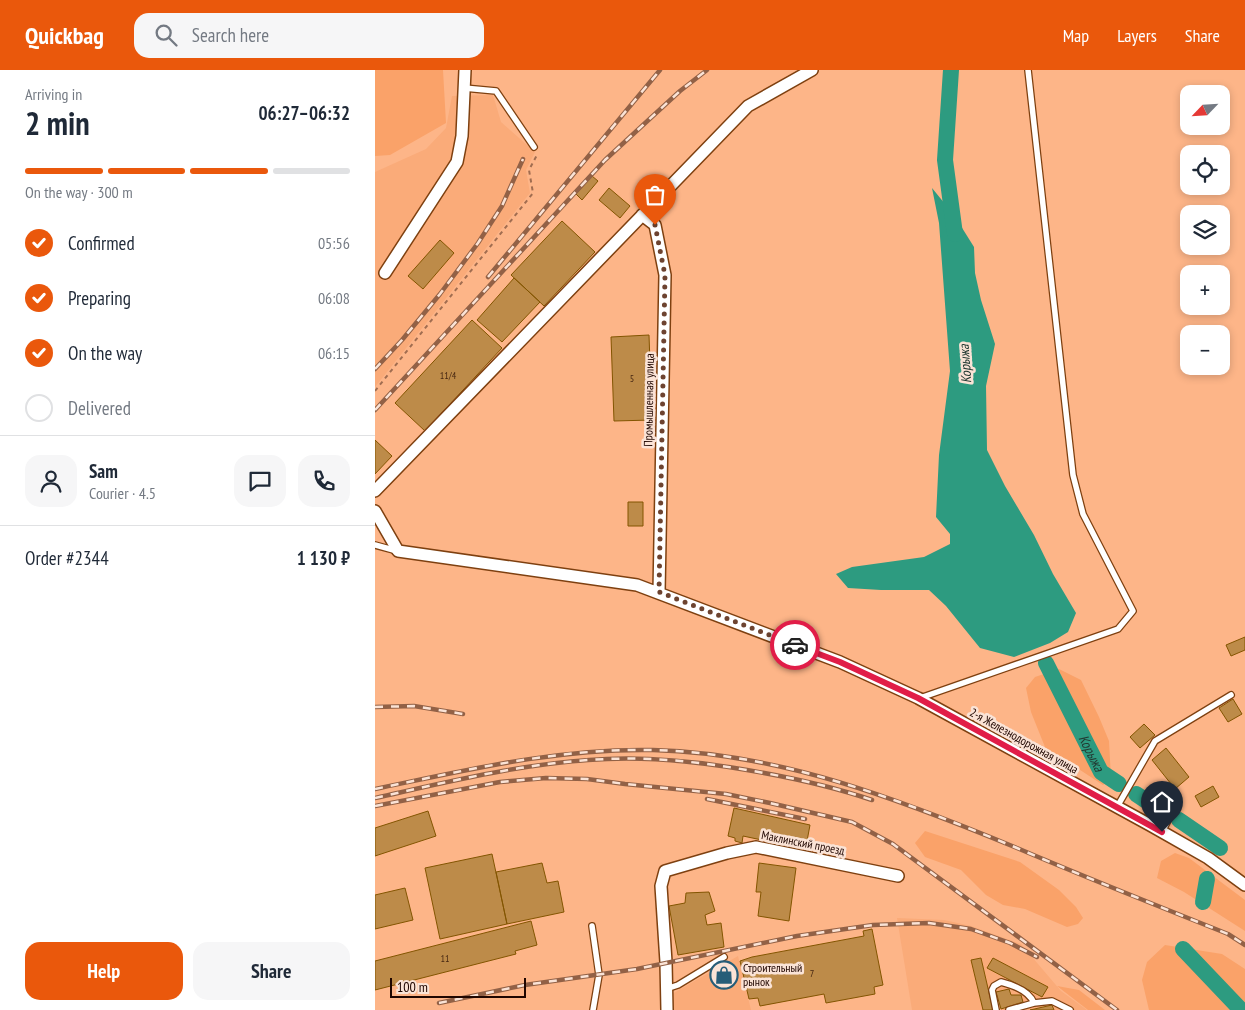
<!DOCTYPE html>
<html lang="en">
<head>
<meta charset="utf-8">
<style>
  :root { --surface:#fff; --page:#f6f6f7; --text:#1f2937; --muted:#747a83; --line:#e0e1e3; --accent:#ea580c }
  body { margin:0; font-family:"PT Sans Narrow",sans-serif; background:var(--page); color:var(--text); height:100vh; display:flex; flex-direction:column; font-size:19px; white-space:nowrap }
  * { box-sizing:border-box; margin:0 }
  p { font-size:16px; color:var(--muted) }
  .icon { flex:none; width:28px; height:28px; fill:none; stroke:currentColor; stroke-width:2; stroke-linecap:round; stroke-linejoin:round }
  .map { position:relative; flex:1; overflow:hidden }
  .side { display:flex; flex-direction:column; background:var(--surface); width:375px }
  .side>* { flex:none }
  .needle { width:32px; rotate:245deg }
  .buttons { position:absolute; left:805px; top:15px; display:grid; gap:10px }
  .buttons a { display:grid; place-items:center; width:50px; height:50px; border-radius:10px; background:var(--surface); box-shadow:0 2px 8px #0003; font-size:25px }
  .scale { position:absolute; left:15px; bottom:12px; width:136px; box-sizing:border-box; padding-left:5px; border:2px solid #1f0600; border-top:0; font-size:14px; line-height:18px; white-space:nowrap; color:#1f0600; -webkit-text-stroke:4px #fae3d6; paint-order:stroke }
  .pin { position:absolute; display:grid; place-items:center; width:42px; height:42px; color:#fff; margin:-51px -21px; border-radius:50% 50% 50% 0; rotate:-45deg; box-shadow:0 0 5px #0007 }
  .pin .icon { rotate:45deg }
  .courier { position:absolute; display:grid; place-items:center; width:50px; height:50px; margin:-25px; border:4px solid #e11d48; border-radius:50%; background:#fff; color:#222; box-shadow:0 1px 6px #0007 }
  .overview em { font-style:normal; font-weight:600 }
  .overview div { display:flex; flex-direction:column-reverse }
  .overview { display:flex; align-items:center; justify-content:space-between; height:85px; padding:0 25px }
  h1 { font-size:32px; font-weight:600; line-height:38px }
  .bar { display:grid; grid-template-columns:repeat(4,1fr); gap:8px 5px; align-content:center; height:60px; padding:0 25px }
  .bar i { height:6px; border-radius:4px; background:var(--line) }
  .bar .selected { background:var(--accent) }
  .bar p { grid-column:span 4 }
  .line { display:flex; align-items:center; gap:12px; padding:0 25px; border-top:1px solid var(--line) }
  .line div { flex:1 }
  .round { display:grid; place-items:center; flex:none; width:52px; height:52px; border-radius:15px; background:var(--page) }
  ol { padding:0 25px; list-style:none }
  li { display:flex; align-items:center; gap:15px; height:55px }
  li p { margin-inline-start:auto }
  li .icon { padding:5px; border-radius:50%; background:var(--accent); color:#fff; stroke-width:4 }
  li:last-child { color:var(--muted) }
  li i { width:28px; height:28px; border:2px solid var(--line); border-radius:50% }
  .action { display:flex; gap:10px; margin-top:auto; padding:10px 25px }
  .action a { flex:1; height:58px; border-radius:15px; background:var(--accent); color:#fff; font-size:20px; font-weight:600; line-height:58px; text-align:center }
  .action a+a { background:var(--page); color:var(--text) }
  header { display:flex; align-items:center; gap:30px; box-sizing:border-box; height:70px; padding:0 25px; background:var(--accent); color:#fff }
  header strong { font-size:24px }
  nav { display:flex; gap:28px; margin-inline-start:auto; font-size:18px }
  .search { width:350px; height:45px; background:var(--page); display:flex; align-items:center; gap:12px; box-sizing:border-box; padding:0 18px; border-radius:15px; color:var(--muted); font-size:19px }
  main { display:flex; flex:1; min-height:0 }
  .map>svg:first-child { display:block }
  .built { fill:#faab79 }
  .green { fill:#faa269 }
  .water { fill:#2d9b80 }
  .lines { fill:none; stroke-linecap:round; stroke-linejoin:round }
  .river { stroke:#2d9b80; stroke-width:16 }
  .building { fill:#bd8b49; stroke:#835501 }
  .lane-casing { stroke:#7e4010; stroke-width:8 }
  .street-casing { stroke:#7e4010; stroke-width:14 }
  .path { stroke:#a16d50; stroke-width:2; stroke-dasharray:4 4; stroke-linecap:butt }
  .lane { stroke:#fff; stroke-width:5.5 }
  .street { stroke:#fff; stroke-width:11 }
  .rail-casing { stroke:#926146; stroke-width:4.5 }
  .rail { stroke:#fae3d6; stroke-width:2.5; stroke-dasharray:8; stroke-linecap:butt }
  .done { stroke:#6d4330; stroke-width:5; stroke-dasharray:0 9 }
  .route { stroke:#e11d48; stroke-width:6 }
  .labels { text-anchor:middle; stroke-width:5; stroke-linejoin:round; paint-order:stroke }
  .number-label { font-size:10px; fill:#462712 }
  .street-label { font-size:12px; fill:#1f0600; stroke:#fae3d6 }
  .poi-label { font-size:12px; fill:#1f0600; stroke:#fae3d6; text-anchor:start }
  .water-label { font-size:14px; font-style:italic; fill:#223932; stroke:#fae3d6 }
</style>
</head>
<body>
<header>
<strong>Quickbag</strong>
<div class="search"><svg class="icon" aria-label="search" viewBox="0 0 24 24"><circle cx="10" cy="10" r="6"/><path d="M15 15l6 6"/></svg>Search here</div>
<nav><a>Map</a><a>Layers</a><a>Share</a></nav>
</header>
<main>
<section class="side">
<div class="overview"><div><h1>2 min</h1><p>Arriving in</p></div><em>06:27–06:32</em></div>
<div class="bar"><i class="selected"></i><i class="selected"></i><i class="selected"></i><i></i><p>On the way · 300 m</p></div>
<ol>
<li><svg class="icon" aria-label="check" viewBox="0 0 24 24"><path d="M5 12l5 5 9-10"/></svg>Confirmed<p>05:56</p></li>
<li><svg class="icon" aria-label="check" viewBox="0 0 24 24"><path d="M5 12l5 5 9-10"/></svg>Preparing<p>06:08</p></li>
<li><svg class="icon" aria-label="check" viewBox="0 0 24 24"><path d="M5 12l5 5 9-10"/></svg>On the way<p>06:15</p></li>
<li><i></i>Delivered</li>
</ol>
<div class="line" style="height:90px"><a class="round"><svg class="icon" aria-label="person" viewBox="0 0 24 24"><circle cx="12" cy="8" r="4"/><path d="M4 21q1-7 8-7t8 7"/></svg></a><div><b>Sam</b><p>Courier · 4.5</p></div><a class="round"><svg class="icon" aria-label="chat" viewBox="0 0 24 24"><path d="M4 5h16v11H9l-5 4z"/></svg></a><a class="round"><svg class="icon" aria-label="phone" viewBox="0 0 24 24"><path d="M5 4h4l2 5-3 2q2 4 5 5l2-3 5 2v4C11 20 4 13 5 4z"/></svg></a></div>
<div class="line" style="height:65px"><div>Order #2344</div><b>1 130 ₽</b></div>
<div class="action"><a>Help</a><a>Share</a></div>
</section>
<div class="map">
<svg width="870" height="940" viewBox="0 0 870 940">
  <rect width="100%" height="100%" fill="#fdb588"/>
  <path class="built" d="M118,25L126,52L160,82L151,100L155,123L0,317V102L51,79L71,58L77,26Z
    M522,848L569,850L596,856L646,874L686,921L712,940H537Z
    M363,886L376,940H298L297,924Z"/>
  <path class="green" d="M0,0H68L71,53L15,85L0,86Z
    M684,599L706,610L724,647L734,671L736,708L728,715L670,677L656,642L651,618L660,607Z
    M550,761L645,792L684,820L701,837L708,848L703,854L692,857L650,839L628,835L611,825L586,800L550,787L540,773Z
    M800,783L814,788L870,830V861L809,822L782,808L786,791Z
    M790,875L847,884L870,899V940H774L767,910L772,892Z
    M682,916L704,920L730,940H713Z"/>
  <path class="water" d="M557,118L579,145L599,177L600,203L606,230L620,274L611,316L612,380L630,416L659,465L678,504L701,543L693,562L675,573L639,587L605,578L571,536L554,520H506L473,518L461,504L477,497L549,487L575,474V464L561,447L564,385L575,301L564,153Z"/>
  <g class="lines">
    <g class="river">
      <path d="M576,0L570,90L580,164"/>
      <path id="s1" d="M671,593L726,702L744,714"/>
      <path d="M761,724L788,742"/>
      <path d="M804,750L845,778"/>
      <path d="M828,832L832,809"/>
      <path d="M808,879L866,940"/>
    </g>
  </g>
  <path class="building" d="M217,106L223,111L207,130L201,124Z
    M234,118L255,136L245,148L224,130Z
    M187,151L220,182L169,236L136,205Z
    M65,170L79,183L48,219L33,206Z
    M139,208L165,232L127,272L102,250Z
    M97,250L127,278L50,361L20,333Z
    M274,265L277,350L239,351L236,267Z
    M0,370L17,386L0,404Z
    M253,432H268V456H253Z
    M870,567V580L856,586L851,575Z
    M858,629L867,644L853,652L844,638Z
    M769,654L780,665L765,678L755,667Z
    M791,678L814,707L800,719L777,690Z
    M838,716L844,727L826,737L820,726Z
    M359,738L435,755L432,771L417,768L415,776L368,766L367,773L360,771V768L353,766Z
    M53,741L61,766L0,786V758Z
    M117,784L132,854L65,869L50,798Z
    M167,793L172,813L183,811L189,842L132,854L121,802Z
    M384,793L421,798L414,851L383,846L386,822H381Z
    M30,818L38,850L0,859V825Z
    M334,822L340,841L330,845L332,855L346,853L349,877L303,885L294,836L310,833L311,823Z
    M156,851L162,875L140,881L141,884L0,920V891Z
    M497,859L508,915L499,917L500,924L451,933L449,924L385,936L383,928L374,929L365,891L377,887L489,866L488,861Z
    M606,888L618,940H608L596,890Z
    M618,888L673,917L667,927L612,898Z
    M634,919L636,925H646L648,932L626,939L621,922Z
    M677,935L679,940H655Z"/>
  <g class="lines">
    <g class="lane-casing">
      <path id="lane" d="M89,18L121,21L159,77
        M0,475L22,481
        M545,628L743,559L758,541L708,444L698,405L653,0
        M742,737L780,671L856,625
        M787,762L802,733
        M217,856L224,905L218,940
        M291,919L303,915L349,887
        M621,940L617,920L619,916L626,912C638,915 654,921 659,933
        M634,940L659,933L677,931L695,940"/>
    </g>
    <g class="street-casing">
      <path id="street" d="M267,145L280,155L290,205L284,522
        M10,203L82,92L87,66L90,0
        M0,421L373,36L437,0
        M0,441L23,481L262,515L465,592L543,628L775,755L833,788L870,815
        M292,940L291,892L286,816L290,801L352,783L381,777L523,806"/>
    </g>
    <path class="path" d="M0,321L158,123L154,100L163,83"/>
    <use href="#lane" class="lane"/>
    <use href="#street" class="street"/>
    <g class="rail-casing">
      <path id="rail" d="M113,207L285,0
        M0,299L27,270L65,224L103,173L127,136L148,89
        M0,340L230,90L305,21L332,0
        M0,637L39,636L88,644
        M0,719C92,700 183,678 278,680C405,683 526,730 642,778C712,808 783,836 853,864L870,875
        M0,728C77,711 153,692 232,689C279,687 325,692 372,700C414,707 456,716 497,730
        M332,729L430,749
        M0,736L125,712L171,708L212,709L250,714L351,724L395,733L477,752L518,774L742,940
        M64,933L150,915L262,899L422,866L498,855L554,853L596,859L635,873L662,887"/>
    </g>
    <use href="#rail" class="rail"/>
  </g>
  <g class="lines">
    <path class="done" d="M280,155L290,205L284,522L420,575"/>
    <path class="route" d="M420,575L465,592L543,628L787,762"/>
  </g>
  <defs>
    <g id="shop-ring" transform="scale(1.4375)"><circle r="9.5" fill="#fae3d6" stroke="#265d78" stroke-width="1.5"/><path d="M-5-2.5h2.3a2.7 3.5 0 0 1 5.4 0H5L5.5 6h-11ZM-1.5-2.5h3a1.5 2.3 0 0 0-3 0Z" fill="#265d78"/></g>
  </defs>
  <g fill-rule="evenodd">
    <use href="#shop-ring" x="349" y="905"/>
  </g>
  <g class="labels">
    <g class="number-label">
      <text x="73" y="309">11/4</text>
      <text x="257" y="312">5</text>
      <text x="70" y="892">11</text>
      <text x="437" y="907">7</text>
    </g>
    <g class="street-label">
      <text transform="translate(274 330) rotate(-89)" y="4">Промышленная улица</text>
      <text transform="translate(649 671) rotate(29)" y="4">2-я Железнодорожная улица</text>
      <text transform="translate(428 773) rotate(11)" y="4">Маклинский проезд</text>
    </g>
    <g class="poi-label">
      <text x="368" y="902">Строительный<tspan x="368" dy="14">рынок</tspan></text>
    </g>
    <g class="water-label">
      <text transform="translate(590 294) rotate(-94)" y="5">Корыжа</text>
      <text dy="5" stroke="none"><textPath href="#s1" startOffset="101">Корыжа</textPath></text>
    </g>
  </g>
</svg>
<div class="buttons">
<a><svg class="needle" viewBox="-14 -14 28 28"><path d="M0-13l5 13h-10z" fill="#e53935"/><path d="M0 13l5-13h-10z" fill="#747a83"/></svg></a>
<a><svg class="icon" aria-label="locate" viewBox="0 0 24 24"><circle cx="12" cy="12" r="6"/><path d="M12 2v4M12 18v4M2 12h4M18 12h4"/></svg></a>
<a><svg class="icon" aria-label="layers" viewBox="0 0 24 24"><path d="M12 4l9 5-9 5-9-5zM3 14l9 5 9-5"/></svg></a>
<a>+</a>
<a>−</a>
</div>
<div class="scale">100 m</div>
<div class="pin" style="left:280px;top:155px;background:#ea580c"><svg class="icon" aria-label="bag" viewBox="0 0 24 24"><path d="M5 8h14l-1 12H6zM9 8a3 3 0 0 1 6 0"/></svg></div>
<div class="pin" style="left:787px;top:762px;background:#1f2937"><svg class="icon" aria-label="home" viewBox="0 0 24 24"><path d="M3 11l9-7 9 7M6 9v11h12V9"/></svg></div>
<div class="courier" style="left:420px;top:575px"><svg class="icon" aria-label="car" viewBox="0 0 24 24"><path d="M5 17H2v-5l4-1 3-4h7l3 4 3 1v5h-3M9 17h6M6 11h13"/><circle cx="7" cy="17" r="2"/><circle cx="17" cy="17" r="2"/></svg></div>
</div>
</main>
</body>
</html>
